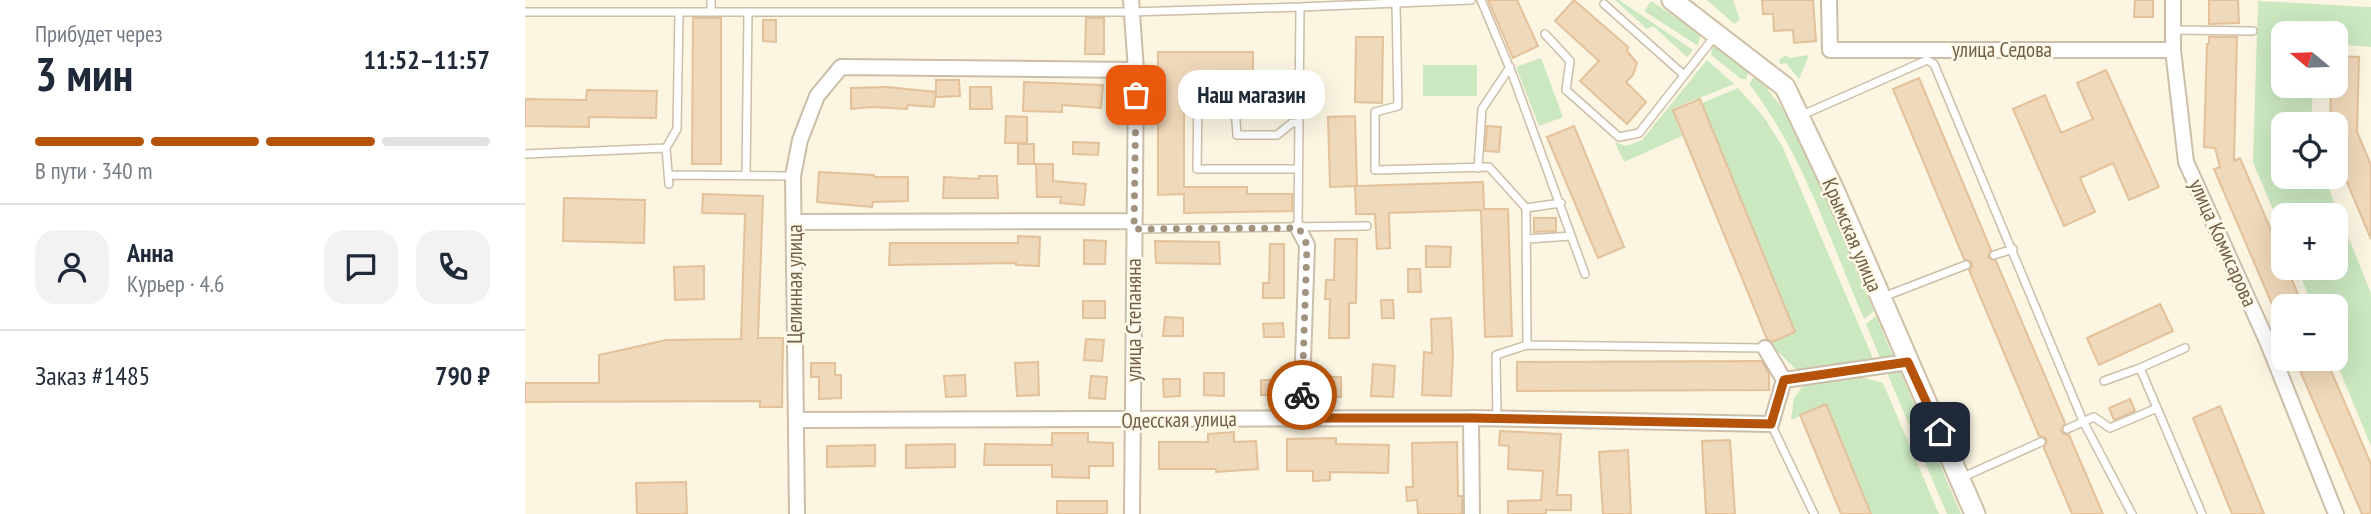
<!DOCTYPE html>
<html lang="ru">
<head>
<meta charset="utf-8">
<style>
  :root { --surface:#fff; --page:#f2f2f3; --text:#1f2937; --muted:#747a83; --line:#e0e1e3; --accent:#b45309 }
  body { margin:0; font-family:"PT Sans Narrow",sans-serif; background:var(--page); color:var(--text); height:100vh; display:flex; flex-direction:column; font-size:26px; white-space:nowrap }
  * { box-sizing:border-box; margin:0 }
  p { font-size:23px; color:var(--muted) }
  .icon { flex:none; width:38px; height:38px; fill:none; stroke:currentColor; stroke-width:2; stroke-linecap:round; stroke-linejoin:round }
  .map { position:relative; flex:1; overflow:hidden }
  .drawer { display:flex; flex-direction:column; background:var(--surface); width:525px }
  .drawer>* { flex:none }
  .needle { width:46px; rotate:289deg }
  .controls { position:absolute; left:1746px; top:21px; display:grid; gap:14px }
  .controls a { display:grid; place-items:center; width:77px; height:77px; border-radius:14px; background:var(--surface); box-shadow:0 7px 28px #0002; font-size:35px }
  .pin { position:absolute; display:grid; place-items:center; width:60px; height:60px; color:#fff; margin:-30px; border-radius:14px; box-shadow:0 4px 10px #0006 }
  .courier { position:absolute; display:grid; place-items:center; width:70px; height:70px; margin:-35px; border:5px solid #b45309; border-radius:50%; background:#fff; color:#222; box-shadow:0 2px 9px #0007 }
  .bubble { position:absolute; height:49px; border-radius:21px; background:var(--surface); box-shadow:0 7px 28px #0002; font-size:23px; font-weight:700; line-height:49px; text-align:center }
  .overview em { font-style:normal; font-weight:700 }
  .overview div { display:flex; flex-direction:column-reverse }
  .overview { display:flex; align-items:center; justify-content:space-between; height:119px; padding:0 35px }
  h1 { font-size:46px; font-weight:700; line-height:52px }
  .bar { display:grid; grid-template-columns:repeat(4,1fr); gap:10px 7px; align-content:center; height:84px; padding:0 35px }
  .bar i { height:9px; border-radius:5px; background:var(--line) }
  .bar .active { background:var(--accent) }
  .bar p { grid-column:span 4 }
  .line { display:flex; align-items:center; gap:18px; padding:0 35px; border-top:2px solid var(--line) }
  .line div { flex:1 }
  .round { display:grid; place-items:center; flex:none; width:74px; height:74px; border-radius:21px; background:var(--page) }
  main { display:flex; flex:1; min-height:0 }
  .map>svg:first-child { display:block }
  .green { fill:#cbe8c1 }
  .building { fill:#f0d8ba; stroke:#e2c19b; stroke-width:2 }
  .lines { fill:none; stroke-linecap:round; stroke-linejoin:round }
  .service-casing { stroke:#ccbea9; stroke-width:10 }
  .minor-casing { stroke:#ccbea9; stroke-width:18 }
  .secondary-casing { stroke:#cfbfa7; stroke-width:23 }
  .service { stroke:#fff; stroke-width:7 }
  .minor { stroke:#fff; stroke-width:14 }
  .secondary { stroke:#fff; stroke-width:19 }
  .done { stroke:#a2937f; stroke-width:7; stroke-dasharray:0 12.6 }
  .route { stroke:#b45309; stroke-width:9 }
  .labels { text-anchor:middle; stroke-width:5; stroke-linejoin:round; paint-order:stroke }
  .street-label { font-size:21px; fill:#725e49; stroke:#fff9e8 }
</style>
</head>
<body>
<main>
<section class="drawer">
<div class="overview"><div><h1>3 мин</h1><p>Прибудет через</p></div><em>11:52–11:57</em></div>
<div class="bar"><i class="active"></i><i class="active"></i><i class="active"></i><i></i><p>В пути · 340 m</p></div>
<div class="line" style="height:126px"><a class="round"><svg class="icon" aria-label="person" viewBox="0 0 24 24"><circle cx="12" cy="8" r="4"/><path d="M4 21q1-7 8-7t8 7"/></svg></a><div><b>Анна</b><p>Курьер · 4.6</p></div><a class="round"><svg class="icon" aria-label="chat" viewBox="0 0 24 24"><path d="M4 5h16v11H9l-5 4z"/></svg></a><a class="round"><svg class="icon" aria-label="phone" viewBox="0 0 24 24"><path d="M5 4h4l2 5-3 2q2 4 5 5l2-3 5 2v4C11 20 4 13 5 4z"/></svg></a></div>
<div class="line" style="height:91px"><div>Заказ #1485</div><b>790 ₽</b></div>
</section>
<div class="map">
<svg width="1846" height="514" viewBox="0 0 1846 514">
  <rect width="100%" height="100%" fill="#fbf5e2"/>
  <path class="green" d="M1090,0H1094L1168,50L1162,57L1128,26L1122,29Z
    M1182,0H1208L1215,20L1209,24Z
    M1126,1L1176,34L1173,46L1119,11Z
    M1733,1L1846,7V47L1811,44V33H1759V86H1788L1786,124H1759V177H1799L1846,293V446L1810,359L1811,306H1788L1772,268H1811V215H1759V236L1728,162Z
    M1192,46L1223,71L1222,79H1216L1186,55L1187,47Z
    M1261,55L1264,58L1284,55L1274,79L1261,63L1255,64L1254,60Z
    M1016,58L1038,117L1014,126L991,67Z
    M1182,60L1209,84L1147,109L1157,136L1099,162L1090,142L1101,146L1117,140Z
    M898,65H952V96H898Z
    M1229,77H1233L1255,105L1274,137L1349,311L1339,319C1305,240 1277,152 1224,84Z
    M1213,88L1239,117L1258,148L1350,363L1275,373L1244,343L1270,332L1177,103Z
    M1351,316L1370,361L1357,363L1341,324Z
    M1373,366L1436,514H1422L1360,368Z
    M1337,377L1358,383L1414,514H1346L1301,404L1266,420L1269,398L1279,384L1305,378Z"/>
  <path class="building" d="M963,0H992L1013,46L988,58Z
    M1049,0L1103,47L1102,51L1112,63L1108,75L1101,82L1121,102L1102,124L1055,81L1074,61L1030,21Z
    M1237,0H1288L1291,41L1269,43L1268,30L1249,31L1248,14H1238Z
    M1610,0H1628V17H1609Z
    M1684,0H1713L1714,23L1684,24Z
    M168,18H196V164H167Z
    M561,18H579V54H560Z
    M238,20H251V42L238,41Z
    M831,37H858L857,103L830,102Z
    M1684,37H1712L1709,161L1715,158L1759,260V268H1762L1778,306H1759V332L1689,169L1695,167L1690,148L1679,147L1682,44H1684Z
    M633,52H728V79H659V187H722V194H767V211L659,213V194L633,195Z
    M1811,56L1834,57L1832,132L1846,165V239L1811,156V124H1805L1806,86H1811Z
    M1581,70L1634,187L1604,200L1588,163L1555,178L1570,212L1539,226L1488,109L1520,95L1536,133L1568,119L1552,83Z
    M1394,78L1466,250L1463,257L1471,261L1540,423L1536,431L1539,434L1544,435L1578,514H1547L1519,448L1522,440L1519,437L1514,436L1444,270L1447,267L1446,262L1439,259L1368,89Z
    M724,79H765V107H724Z
    M411,80H434L435,96L411,97Z
    M499,82L578,85L576,108L537,105V112L498,111Z
    M362,87L411,92L409,107L383,105L382,109L347,107L326,109V88Z
    M445,87H466L467,109H445Z
    M62,90L132,91L131,118L64,117V127L0,126V99L61,100Z
    M1175,99L1270,332L1247,342L1242,339L1148,110Z
    M481,116L502,117V143H480Z
    M830,116L832,186L958,182L959,209H983L987,336L960,337L956,210L864,213L865,248L852,249L850,214H831L830,186L805,187L803,117Z
    M962,126L976,127L974,152L960,151Z
    M1049,126L1099,247L1073,258L1022,137Z
    M548,142L574,143L573,155L548,154Z
    M493,144H509V164H493Z
    M511,164H528V181L561,184L559,205L535,203L536,197H512Z
    M294,172L349,175V177H383V201L348,202L347,207L292,202Z
    M454,176H472L473,198H418L419,177L454,179Z
    M178,194L238,196L233,338H258L257,407H235V401L0,402V383H74V355L141,340L216,339L220,214L177,213Z
    M39,198L120,200L119,243L38,241Z
    M1009,218H1031V231L1009,232Z
    M493,236L515,237L514,266L491,265V263L364,265L365,243H493Z
    M810,239H832L831,303H824V338H804L805,299H800L801,280H809Z
    M559,240L581,241L580,264H559Z
    M630,241L694,242L695,264L631,263Z
    M745,244H759V298H738V283H744Z
    M901,246L926,247L925,267H901Z
    M179,266V299L150,300L149,267Z
    M883,269H895L896,292H883Z
    M856,300H868L869,318H857Z
    M558,301H580V318H558Z
    M1635,304L1648,331L1574,365L1562,338Z
    M640,317L658,318V336H638Z
    M926,318L928,354L926,396L897,395L899,352L907,353L906,319Z
    M758,323L759,337H739L738,324Z
    M561,339L579,340L577,361L559,360Z
    M1770,359H1801L1846,464V514H1837Z
    M1237,361L1244,374V390L992,391V362Z
    M513,362L514,395L492,396L490,363Z
    M286,363H310V375H316V398L294,399V377H286Z
    M848,364L870,366L868,397L846,396Z
    M679,373H699V396L679,395Z
    M440,375L441,396L421,397L419,376Z
    M566,376L582,377L580,399L564,398Z
    M803,377H816V397H802Z
    M638,379H655V396L639,397Z
    M736,380H753V395H736Z
    M1605,399L1610,411L1589,420L1584,408Z
    M1301,404L1346,514H1316L1275,415Z
    M1695,406L1739,514H1707L1668,418Z
    M975,431L1036,434L1032,495H1046V510H1021V514H983V501L1016,500L1018,471L983,469L984,446L974,445Z
    M709,432V442L731,441L733,469L691,472V469H634V442H683V434Z
    M527,433H563V442L588,443V466H564V478L527,477V465H459L460,444L527,445Z
    M811,438V444L864,445L863,473L805,472V480L788,481V471H762V439Z
    M1205,440L1210,514H1181L1177,441Z
    M932,442L933,496H937V514H893L892,500L882,501L881,487H888L887,443Z
    M430,444V467L381,468V445Z
    M350,445V466L302,467V446Z
    M1103,450L1106,514H1078L1074,452Z
    M161,482L162,514H112L111,483Z
    M532,501H582V514H532Z"/>
  <g class="lines">
    <g class="service-casing">
      <path id="service" d="M956,0L988,76L1060,274
        M871,4L873,106L850,112V170L964,167L1001,208L1002,345L1240,348
        M1079,4L1159,75
        M775,7L946,0
        M0,12H186V0
        M186,12H605L775,7L773,228
        M1648,30L1728,31
        M1020,34L1045,61L1041,90L1094,137L1114,133L1190,36
        M1275,116L1402,60L1409,64L1558,421L1607,514
        M773,123H767L752,135H712L709,94H673L672,169H773
        M0,154L141,148
        M953,168L957,109L985,67
        M143,175L268,176
        M221,175L223,12
        M144,184L141,148L152,129L154,12
        M1001,208L1036,203
        M610,229L842,226
        M1002,239L1046,236
        M1469,255L1488,249
        M1358,297L1441,265
        M1660,348L1615,368L1677,514
        M1579,381L1615,368
        M972,419L971,355L1002,345
        M1246,424L1289,514
        M1542,429L1569,417L1585,428L1632,408
        M1436,478L1516,442"/>
    </g>
    <g class="minor-casing">
      <path id="minor" d="M606,0L611,70L607,514
        M1304,0L1305,50H1648
        M1648,0V50L1661,162L1742,341L1811,514
        M269,222L609,221
        M773,228L782,245L776,418
        M1259,380L1383,362
        M946,418L947,514
        M272,420L946,418L1246,424L1259,380L1240,348
        M272,514L268,176L275,140L292,96L316,67L611,70"/>
    </g>
    <g class="secondary-casing">
      <path id="secondary" d="M1147,0L1260,87L1310,192L1450,514"/>
    </g>
    <use href="#service" class="service"/>
    <use href="#minor" class="minor"/>
    <use href="#secondary" class="secondary"/>
  </g>
  <g class="lines">
    <path class="done" d="M611,95L609,229L774,228L782,245L777,395"/>
    <path class="route" d="M777,395L776,418H946L1246,424L1259,380L1383,362L1415,432"/>
  </g>
  <g class="labels">
    <g class="street-label">
      <text x="1477" y="57">улица Седова</text>
      <text transform="translate(1327 235) rotate(67)" y="7">Крымская улица</text>
      <text transform="translate(1698 243) rotate(66)" y="7">улица Комисарова</text>
      <text transform="translate(270 284) rotate(-90)" y="7">Целинная улица</text>
      <text transform="translate(609 320) rotate(-90)" y="7">улица Степаняна</text>
      <text transform="translate(654 420) rotate(-1)" y="7">Одесская улица</text>
    </g>
  </g>
</svg>
<div class="controls">
<a><svg class="needle" viewBox="-14 -14 28 28"><path d="M0-13l5 13h-10z" fill="#e53935"/><path d="M0 13l5-13h-10z" fill="#747a83"/></svg></a>
<a><svg class="icon" aria-label="locate" viewBox="0 0 24 24"><circle cx="12" cy="12" r="6"/><path d="M12 2v4M12 18v4M2 12h4M18 12h4"/></svg></a>
<a>+</a>
<a>−</a>
</div>
<div class="pin" style="left:611px;top:95px;background:#ea580c"><svg class="icon" aria-label="bag" viewBox="0 0 24 24"><path d="M5 8h14l-1 12H6zM9 8a3 3 0 0 1 6 0"/></svg></div>
<div class="pin" style="left:1415px;top:432px;background:#1f2937"><svg class="icon" aria-label="home" viewBox="0 0 24 24"><path d="M3 11l9-7 9 7M6 9v11h12V9"/></svg></div>
<div class="courier" style="left:777px;top:395px"><svg class="icon" aria-label="bike" viewBox="0 0 24 24"><circle cx="6" cy="16" r="4"/><circle cx="18" cy="16" r="4"/><path d="M6 16l4-8h5l3 8M10 8l3 8H6M13 5h3"/></svg></div>
<div class="bubble" style="left:653px;top:70px;width:147px">Наш магазин</div>
</div>
</main>
</body>
</html>
